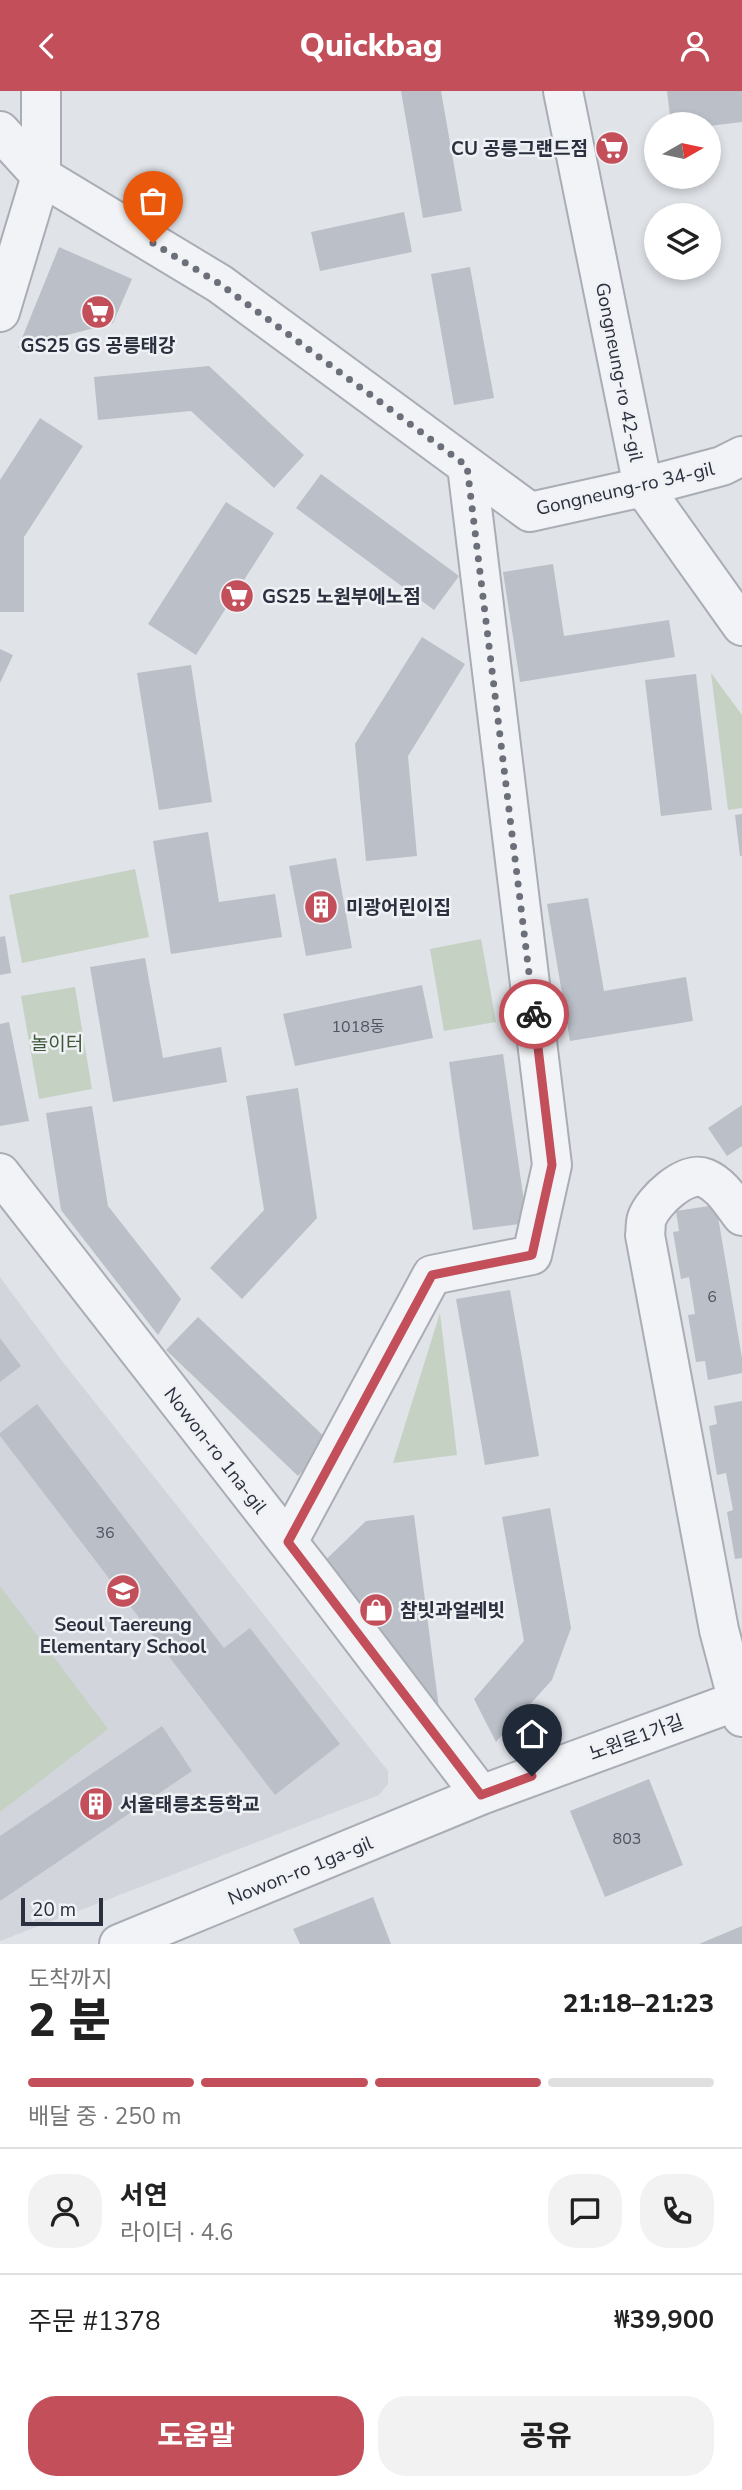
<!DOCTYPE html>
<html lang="ko">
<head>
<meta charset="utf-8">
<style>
  :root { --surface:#fff; --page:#f2f2f2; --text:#222; --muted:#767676; --line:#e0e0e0; --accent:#c34f5a }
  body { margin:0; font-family:"Nunito Sans","Noto Sans KR",sans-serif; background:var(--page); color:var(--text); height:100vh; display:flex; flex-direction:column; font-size:26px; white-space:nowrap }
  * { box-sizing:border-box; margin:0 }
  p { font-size:23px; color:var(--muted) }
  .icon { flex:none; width:38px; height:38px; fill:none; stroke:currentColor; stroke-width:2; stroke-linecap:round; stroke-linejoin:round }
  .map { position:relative; height:1853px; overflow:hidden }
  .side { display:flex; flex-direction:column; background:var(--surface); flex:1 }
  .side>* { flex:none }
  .needle { width:46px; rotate:81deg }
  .buttons { position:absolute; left:644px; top:21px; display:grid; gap:14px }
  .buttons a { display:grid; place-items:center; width:77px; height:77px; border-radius:50%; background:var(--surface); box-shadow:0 4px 10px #0003; font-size:35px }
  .scale { position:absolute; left:21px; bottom:18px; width:82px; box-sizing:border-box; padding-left:7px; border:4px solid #2a303e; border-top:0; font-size:19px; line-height:24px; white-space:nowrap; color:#2a303e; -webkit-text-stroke:5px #eff1f5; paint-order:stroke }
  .pin { position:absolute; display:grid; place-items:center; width:60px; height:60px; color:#fff; margin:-72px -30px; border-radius:50% 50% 50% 0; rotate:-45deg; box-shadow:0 0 7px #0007 }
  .pin .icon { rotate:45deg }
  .courier { position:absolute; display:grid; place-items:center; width:70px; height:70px; margin:-35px; border:5px solid #c34f5a; border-radius:50%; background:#fff; color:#222; box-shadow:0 2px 9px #0007 }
  .overview em { font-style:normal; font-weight:800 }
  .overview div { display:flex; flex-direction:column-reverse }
  .overview { display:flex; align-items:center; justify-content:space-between; height:119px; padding:0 28px }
  h1 { font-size:46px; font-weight:800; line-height:52px }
  .bar { display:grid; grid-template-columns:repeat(4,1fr); gap:10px 7px; align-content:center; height:84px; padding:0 28px }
  .bar i { height:9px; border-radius:5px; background:var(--line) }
  .bar .current { background:var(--accent) }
  .bar p { grid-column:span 4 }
  .line { display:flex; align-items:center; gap:18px; padding:0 28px; border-top:2px solid var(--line) }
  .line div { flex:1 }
  .round { display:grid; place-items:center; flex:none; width:74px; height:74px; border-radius:28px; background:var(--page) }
  .action { display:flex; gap:14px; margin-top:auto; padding:14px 28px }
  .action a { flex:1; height:80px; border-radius:28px; background:var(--accent); color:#fff; font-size:28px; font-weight:800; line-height:80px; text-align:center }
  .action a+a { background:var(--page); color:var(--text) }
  header { display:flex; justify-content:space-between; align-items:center; height:91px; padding:0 28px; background:var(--accent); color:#fff; font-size:32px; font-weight:800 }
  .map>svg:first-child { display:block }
  .built { fill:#d2d5dc }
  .green { fill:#c5d1c2 }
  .building { fill:#bbbfc7 }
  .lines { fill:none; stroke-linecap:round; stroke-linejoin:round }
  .minor-casing { stroke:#a9adb5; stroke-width:42 }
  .minor { stroke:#f2f3f6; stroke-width:38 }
  .done { stroke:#6a6f7a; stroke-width:7; stroke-dasharray:0 12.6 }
  .route { stroke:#c34f5a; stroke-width:9 }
  .labels { text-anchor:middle; stroke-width:5; stroke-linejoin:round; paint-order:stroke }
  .number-label { font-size:16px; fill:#4e5460 }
  .poi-label { font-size:19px; font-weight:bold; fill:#2a303e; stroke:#eff1f5; text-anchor:start }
  .street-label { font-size:19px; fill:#2a303e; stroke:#eff1f5 }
  .park-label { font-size:19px; fill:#3d5838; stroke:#eff1f5 }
</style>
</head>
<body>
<header><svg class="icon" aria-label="back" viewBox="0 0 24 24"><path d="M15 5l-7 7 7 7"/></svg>Quickbag<svg class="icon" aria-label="person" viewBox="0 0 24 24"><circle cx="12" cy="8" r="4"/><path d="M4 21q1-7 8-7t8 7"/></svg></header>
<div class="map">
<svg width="742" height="1853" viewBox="0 0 742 1853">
  <rect width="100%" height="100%" fill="#e0e3e8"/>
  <path class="built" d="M0,1186L62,1270L388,1680V1693L379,1704L0,1850Z"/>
  <path class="green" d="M711,582L742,624V717L728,719Z
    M135,778L149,846L22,872L9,804Z
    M481,848L496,931L444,940L430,858Z
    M75,896L92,998L39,1008L21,905Z
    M440,1222L457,1364L393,1372Z
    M0,1495L108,1638L0,1721Z"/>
  <path class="building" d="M401,0H441L462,120L423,127Z
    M667,0H742V31L709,35V33H671Z
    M404,121L412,161L320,180L311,141Z
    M59,156L132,188L113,232L18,257Z
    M470,176L494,307L454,314L431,183Z
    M209,275L304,364L274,397L191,320L98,329L94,286Z
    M40,327L83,355L24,446V521H0V389Z
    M321,383L459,485L434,519L296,417Z
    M226,411L274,442L196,564L148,533Z
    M553,473L564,545L669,529L675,566L520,591L503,481Z
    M422,546L465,573L408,665L417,765L366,770L355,653Z
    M0,558L13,564L0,592Z
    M191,574L212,711L159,719L137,582Z
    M696,583L712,719L661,725L645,589Z
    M742,723V765H740L735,724Z
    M208,741L219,811L275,803L282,846L171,863L153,750Z
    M336,767L352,857L306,865L289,775Z
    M588,807L604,900L686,886L693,930L570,950L547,813Z
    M5,845L11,882L0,884V846Z
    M145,867L163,967L221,956L227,991L113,1011L90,876Z
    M422,894L433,947L295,975L283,923Z
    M9,931L29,1030L0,1035V933Z
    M503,963L527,1132L473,1139L449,971Z
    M298,997L317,1127L242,1208L210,1177L264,1119L246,1005Z
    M742,1014V1055L727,1065L708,1037Z
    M92,1015L108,1115L181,1208L158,1244L61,1119L46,1022Z
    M716,1114L742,1267V1282L708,1289L705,1270L696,1271L688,1224L695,1223L689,1186L681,1188L673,1141L679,1140L676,1120Z
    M510,1199L539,1365L485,1374L456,1208Z
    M198,1226L330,1351L298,1385L166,1259Z
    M0,1247L21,1275L0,1291Z
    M742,1310V1467L735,1468L727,1421L733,1419L726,1382L717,1384L709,1335L717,1333L714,1315Z
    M37,1313L224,1557L250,1537L340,1653L275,1704L0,1345V1342Z
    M550,1417L571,1537L552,1589L496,1651L474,1608L524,1550L502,1426Z
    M414,1424L444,1656L312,1482L366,1430Z
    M162,1635L192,1680L0,1810V1745Z
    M649,1688L683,1774L605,1806L570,1720Z
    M373,1806L391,1853H300L293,1838Z
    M742,1835V1853H699Z"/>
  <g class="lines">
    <g class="minor-casing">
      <path id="minor" d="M563,0L643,396L742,535
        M0,40L41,85L220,193L530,421L643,396L722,375L742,365
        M0,221L41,85V0
        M0,1082L312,1482L481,1704
        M742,1125C731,1111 722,1094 705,1087C686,1079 653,1110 647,1127C645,1132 646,1139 645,1144L719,1539L742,1626
        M288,1451L432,1184L532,1164L552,1074L467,375
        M119,1853L481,1704L742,1608"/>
    </g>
    <use href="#minor" class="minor"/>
  </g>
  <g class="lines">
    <path class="done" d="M153,152L220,193L467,375L534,923"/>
    <path class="route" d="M532,1685L481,1704L288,1451L432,1184L532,1164L552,1074L534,923"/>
  </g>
  <defs>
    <g id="supermarket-disc" transform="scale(1.75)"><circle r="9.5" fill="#c34f5a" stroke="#eff1f5"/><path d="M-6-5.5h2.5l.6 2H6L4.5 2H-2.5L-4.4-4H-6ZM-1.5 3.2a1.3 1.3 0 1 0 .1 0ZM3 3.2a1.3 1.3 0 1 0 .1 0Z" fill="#fff"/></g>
    <g id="building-disc" transform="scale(1.75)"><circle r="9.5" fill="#c34f5a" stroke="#eff1f5"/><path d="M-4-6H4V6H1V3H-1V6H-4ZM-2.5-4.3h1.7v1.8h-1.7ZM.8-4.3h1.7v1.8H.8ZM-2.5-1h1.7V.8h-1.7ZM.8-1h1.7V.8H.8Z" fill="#fff"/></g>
    <g id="school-disc" transform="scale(1.75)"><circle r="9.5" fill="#c34f5a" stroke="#eff1f5"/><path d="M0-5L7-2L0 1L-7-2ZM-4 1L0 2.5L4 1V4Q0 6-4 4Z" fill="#fff"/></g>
    <g id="shop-disc" transform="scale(1.75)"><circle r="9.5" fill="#c34f5a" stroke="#eff1f5"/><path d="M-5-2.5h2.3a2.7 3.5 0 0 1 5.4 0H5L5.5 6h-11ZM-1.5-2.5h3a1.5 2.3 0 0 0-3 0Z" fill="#fff"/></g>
  </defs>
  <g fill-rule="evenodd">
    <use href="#supermarket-disc" x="612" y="57"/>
    <use href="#supermarket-disc" x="98" y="221"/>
    <use href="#supermarket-disc" x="237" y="505"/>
    <use href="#building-disc" x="321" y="816"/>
    <use href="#school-disc" x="123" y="1500"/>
    <use href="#shop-disc" x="376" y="1519"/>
    <use href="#building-disc" x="96" y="1713"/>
  </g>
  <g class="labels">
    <g class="number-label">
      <text x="358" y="941">1018동</text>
      <text x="712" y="1211">6</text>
      <text x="105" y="1447">36</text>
      <text x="627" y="1753">803</text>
    </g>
    <g class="poi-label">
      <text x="588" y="64" text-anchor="end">CU 공릉그랜드점</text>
      <text x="98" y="261" text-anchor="middle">GS25 GS 공릉태강</text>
      <text x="262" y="512">GS25 노원부에노점</text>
      <text x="346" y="823">미광어린이집</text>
      <text x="400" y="1526">참빗과얼레빗</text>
      <text x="123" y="1540" text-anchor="middle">Seoul Taereung<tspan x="123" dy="22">Elementary School</tspan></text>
      <text x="120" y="1720">서울태릉초등학교</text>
    </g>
    <g class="street-label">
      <text transform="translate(620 281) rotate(79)" y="7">Gongneung-ro 42-gil</text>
      <text transform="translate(625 397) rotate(-13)" y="7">Gongneung-ro 34-gil</text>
      <text transform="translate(216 1359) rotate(52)" y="7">Nowon-ro 1na-gil</text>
      <text transform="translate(636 1646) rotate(-20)" y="7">노원로1가길</text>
      <text transform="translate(300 1779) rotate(-22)" y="7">Nowon-ro 1ga-gil</text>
    </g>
    <g class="park-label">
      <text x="57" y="959">놀이터</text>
    </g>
  </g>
</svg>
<div class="buttons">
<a><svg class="needle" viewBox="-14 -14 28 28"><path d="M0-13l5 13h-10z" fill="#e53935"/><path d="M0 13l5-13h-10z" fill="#767676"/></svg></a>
<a><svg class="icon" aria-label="layers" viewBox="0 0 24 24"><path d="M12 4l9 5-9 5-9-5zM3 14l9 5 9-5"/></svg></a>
</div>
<div class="scale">20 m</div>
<div class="pin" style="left:153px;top:152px;background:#ea580c"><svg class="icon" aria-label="bag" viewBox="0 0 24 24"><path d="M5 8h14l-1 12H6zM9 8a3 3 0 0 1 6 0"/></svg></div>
<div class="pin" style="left:532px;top:1685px;background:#1f2937"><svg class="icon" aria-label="home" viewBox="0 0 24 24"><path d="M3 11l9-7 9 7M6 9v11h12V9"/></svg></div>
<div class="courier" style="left:534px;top:923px"><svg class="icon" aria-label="bike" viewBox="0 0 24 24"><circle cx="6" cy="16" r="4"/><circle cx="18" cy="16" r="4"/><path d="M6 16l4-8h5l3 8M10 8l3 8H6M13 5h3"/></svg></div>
</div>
<section class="side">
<div class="overview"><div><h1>2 분</h1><p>도착까지</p></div><em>21:18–21:23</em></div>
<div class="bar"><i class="current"></i><i class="current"></i><i class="current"></i><i></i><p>배달 중 · 250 m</p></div>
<div class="line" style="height:126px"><a class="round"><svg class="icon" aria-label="person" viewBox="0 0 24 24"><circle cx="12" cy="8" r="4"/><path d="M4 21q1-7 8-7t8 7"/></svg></a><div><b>서연</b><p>라이더 · 4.6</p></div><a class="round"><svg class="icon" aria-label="chat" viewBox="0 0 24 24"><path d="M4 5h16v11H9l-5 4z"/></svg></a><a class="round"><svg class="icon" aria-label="phone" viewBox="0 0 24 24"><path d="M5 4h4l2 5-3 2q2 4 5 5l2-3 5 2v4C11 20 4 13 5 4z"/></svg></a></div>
<div class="line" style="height:91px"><div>주문 #1378</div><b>₩39,900</b></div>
<div class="action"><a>도움말</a><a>공유</a></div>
</section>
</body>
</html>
